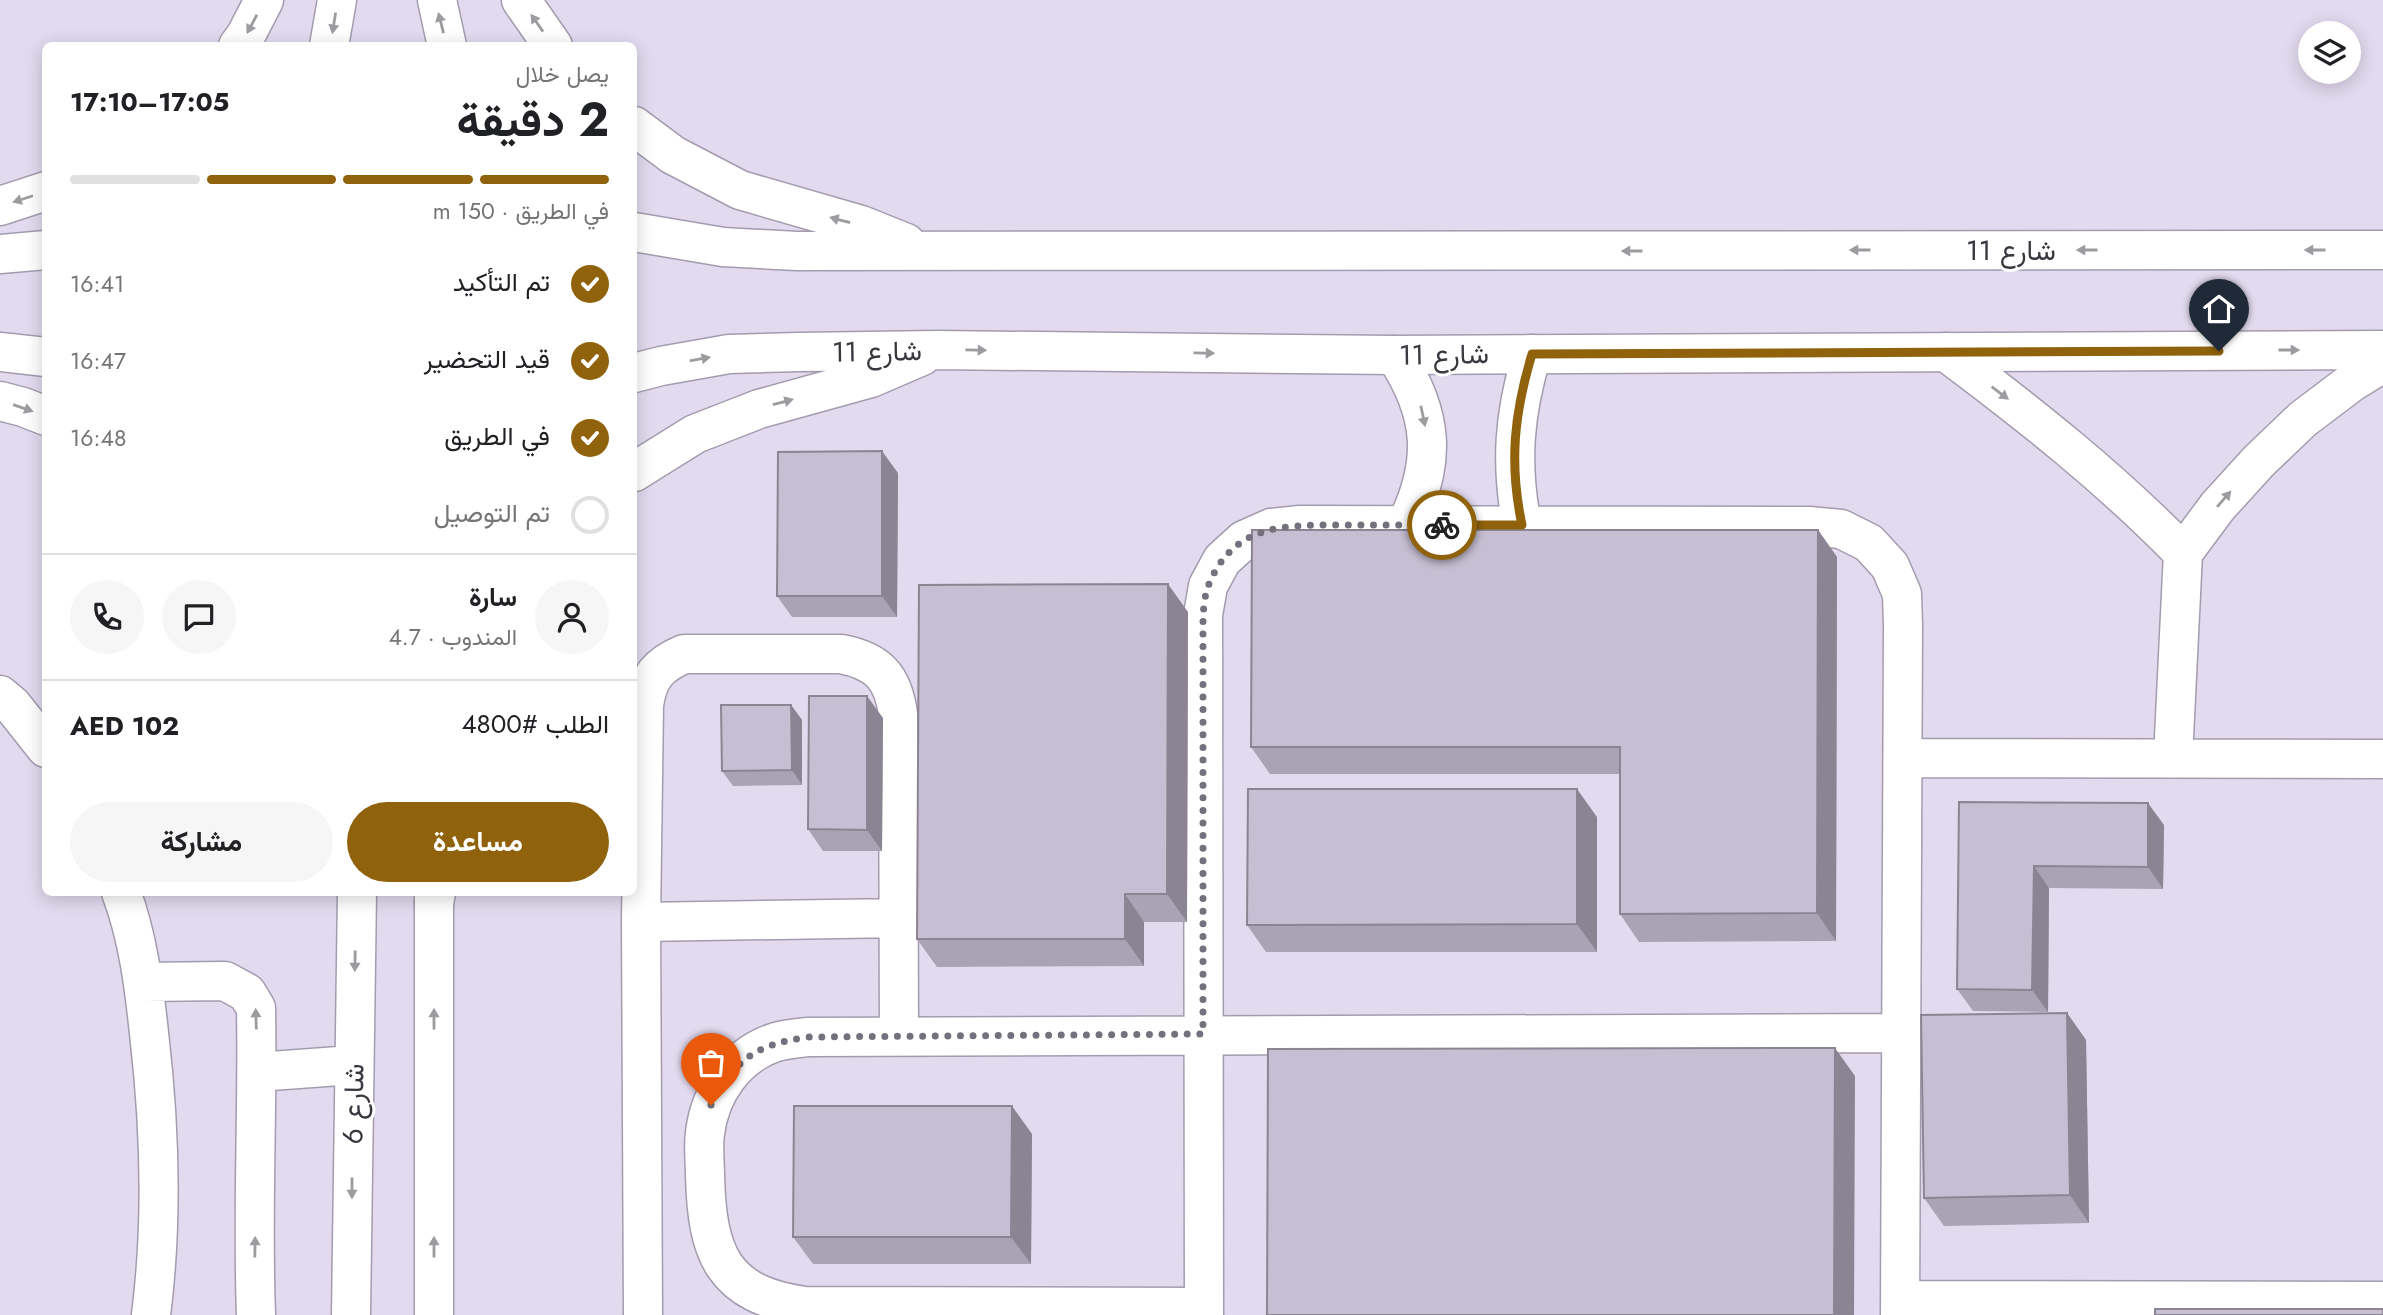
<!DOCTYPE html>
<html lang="ar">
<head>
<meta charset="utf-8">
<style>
  :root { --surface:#fff; --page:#f6f6f6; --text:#202124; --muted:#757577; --line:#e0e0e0; --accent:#8f620b }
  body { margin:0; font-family:Jost,Vazirmatn,sans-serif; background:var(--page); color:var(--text); direction:rtl; height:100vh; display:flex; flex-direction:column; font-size:26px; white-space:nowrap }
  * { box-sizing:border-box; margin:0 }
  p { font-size:23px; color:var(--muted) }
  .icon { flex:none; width:38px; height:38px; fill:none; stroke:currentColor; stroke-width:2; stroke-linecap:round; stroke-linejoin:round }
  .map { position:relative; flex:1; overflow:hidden; direction:ltr }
  .panel { position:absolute; left:42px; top:42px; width:595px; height:854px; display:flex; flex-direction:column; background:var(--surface); border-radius:10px; box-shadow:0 4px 18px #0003; direction:rtl }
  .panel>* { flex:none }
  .buttons { position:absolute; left:2298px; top:21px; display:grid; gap:14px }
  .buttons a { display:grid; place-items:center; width:63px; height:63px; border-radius:50%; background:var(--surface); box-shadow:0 4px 18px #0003; font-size:35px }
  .pin { position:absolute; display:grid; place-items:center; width:60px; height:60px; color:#fff; margin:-72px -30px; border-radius:50% 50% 50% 0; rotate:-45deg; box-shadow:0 0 7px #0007 }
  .pin .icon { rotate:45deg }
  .courier { position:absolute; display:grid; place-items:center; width:70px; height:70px; margin:-35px; border:5px solid #8f620b; border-radius:50%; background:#fff; color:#222; box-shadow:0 2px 9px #0007 }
  .overview em { font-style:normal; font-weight:700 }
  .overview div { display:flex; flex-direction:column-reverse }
  .overview { display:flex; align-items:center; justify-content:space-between; height:119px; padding:0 28px }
  h1 { font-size:46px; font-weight:700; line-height:52px }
  .bar { display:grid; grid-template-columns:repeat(4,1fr); gap:10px 7px; align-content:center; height:84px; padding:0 28px }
  .bar i { height:9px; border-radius:5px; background:var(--line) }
  .bar .on { background:var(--accent) }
  .bar p { grid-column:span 4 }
  .line { display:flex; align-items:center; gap:18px; padding:0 28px; border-top:2px solid var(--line) }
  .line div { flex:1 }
  .round { display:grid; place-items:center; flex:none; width:74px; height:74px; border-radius:37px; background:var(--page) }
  ol { padding:0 28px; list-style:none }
  li { display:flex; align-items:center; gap:21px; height:77px }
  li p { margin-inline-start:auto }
  li .icon { padding:7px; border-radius:50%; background:var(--accent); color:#fff; stroke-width:4 }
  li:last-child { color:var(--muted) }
  li i { width:38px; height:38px; border:4px solid var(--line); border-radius:50% }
  .cta { display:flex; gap:14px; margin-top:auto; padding:14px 28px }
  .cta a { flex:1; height:80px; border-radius:42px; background:var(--accent); color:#fff; font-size:28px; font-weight:700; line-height:80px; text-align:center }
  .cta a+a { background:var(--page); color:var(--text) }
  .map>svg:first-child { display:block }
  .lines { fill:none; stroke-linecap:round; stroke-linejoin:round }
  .minor-casing { stroke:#a39caf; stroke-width:41 }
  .major-casing { stroke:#a39caf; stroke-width:41 }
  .minor { stroke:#fff; stroke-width:38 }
  .major { stroke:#fff; stroke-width:38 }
  .wall { fill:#aaa3b5 }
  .shaded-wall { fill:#8b8593 }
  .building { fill:#c6bed2; stroke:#8b8593; stroke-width:2 }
  .oneway { fill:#9c9b9f }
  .done { stroke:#75707d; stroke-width:7; stroke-dasharray:0 12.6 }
  .route { stroke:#8f620b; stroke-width:9 }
  .labels { text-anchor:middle; stroke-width:6; stroke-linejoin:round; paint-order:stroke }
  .street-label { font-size:28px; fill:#3a373f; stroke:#fff }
</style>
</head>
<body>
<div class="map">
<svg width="2383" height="1315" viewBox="0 0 2383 1315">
  <rect width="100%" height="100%" fill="#e2daef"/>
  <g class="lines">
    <g class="minor-casing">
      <path id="minor" d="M437,0L447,46
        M329,46L337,0
        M1946,352C2029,414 2110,478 2183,553
        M1395,355C1434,414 1437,462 1406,525
        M1522,525C1510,463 1514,414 1532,354
        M0,695L12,705L46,748
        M1903,758L2383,759
        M2173,758L2183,553L2218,506L2259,461L2303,419L2352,382L2383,363
        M121,892C138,937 144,986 149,1033C160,1127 163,1221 151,1315
        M434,892V1315
        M641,922L899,918
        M144,982L225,981L247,993L256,1008C258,1110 252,1213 256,1315
        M257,1072L353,1065
        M1900,1300L2383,1301
        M1204,1307L805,1306C722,1295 707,1253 705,1176C705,1162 703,1147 705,1133C710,1092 736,1055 776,1042C786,1039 798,1038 808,1037L1900,1033
        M351,1315L357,892
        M643,1315L641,922L644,705C648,677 658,665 684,654H841C878,661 893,677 898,714L899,1036
        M1204,1315L1203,615L1208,586L1222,560L1244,540L1271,528L1300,525L1809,526L1841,529L1869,543L1890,566L1902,594L1903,626L1900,1315"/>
    </g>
    <g class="major-casing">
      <path id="major" d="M521,0L553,46
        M238,46L246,35L264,0
        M634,126L673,155L740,190L861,225L906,243
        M0,206L46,191
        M634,232L723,247L797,251L2383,250
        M0,254L46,250
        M0,352L46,357
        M634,373L661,366L729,354L799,352L937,350L1395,355L2383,350
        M0,401L23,407L46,416
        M634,472L695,434L759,409L871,378L922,356
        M434,904L436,892"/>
    </g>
    <use href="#minor" class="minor"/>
    <use href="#major" class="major"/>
  </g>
  <path class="wall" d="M898,473L897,617H792L777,596Z
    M1818,530L1837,557L1836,941L1639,942L1620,914V774H1270L1251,747Z
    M1188,612L1187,922H1144V966L937,967L917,939Z
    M791,705L802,720V785L733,786L722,771Z
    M883,718L882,851H823L808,829Z
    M1959,802L2164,825L2163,889L2049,888L2048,1012L1973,1011L1957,989Z
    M1597,817V952H1266L1247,925Z
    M2067,1013L2086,1040L2089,1223L1944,1226L1924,1198Z
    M1032,1134L1031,1264H813L793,1237Z"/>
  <path class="shaded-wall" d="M882,451L898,473L897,617L882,596Z
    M1818,530L1837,557L1836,941L1817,913Z
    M1168,584L1188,612L1187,922L1167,894Z
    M867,696L883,718L882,851L867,830Z
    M791,705L802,720V785L792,770Z
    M1577,789L1597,817V952L1577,924Z
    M2148,803L2164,825L2163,889L2148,867Z
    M2034,866L2049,888L2048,1012L2032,990Z
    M1125,894L1144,922V966L1125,939Z
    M2067,1013L2086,1040L2089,1223L2070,1195Z
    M1835,1048L1855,1076L1854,1315H1834Z
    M1012,1106L1032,1134L1031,1264L1011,1237Z"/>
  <path class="building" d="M882,451V596H777L778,452Z
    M1252,530H1818L1817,913L1620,914V747H1251Z
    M1168,584L1167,894H1125V939H917L919,585Z
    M809,696H867V830L808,829Z
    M721,705H791L792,770L722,771Z
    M1248,789H1577V924L1247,925Z
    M1959,802L2148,803V867L2034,866L2032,990L1957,989Z
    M2067,1013L2070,1195L1924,1198L1921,1015Z
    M1835,1048L1834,1315H1267L1268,1049Z
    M794,1106H1012L1011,1237H793Z
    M2155,1309H2383V1315H2155Z"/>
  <defs><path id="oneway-solid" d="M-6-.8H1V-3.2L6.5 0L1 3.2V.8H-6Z" transform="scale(1.75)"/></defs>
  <g class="oneway">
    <use href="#oneway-solid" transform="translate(334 23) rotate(99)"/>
    <use href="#oneway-solid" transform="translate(441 23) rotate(-104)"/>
    <use href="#oneway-solid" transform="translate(537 23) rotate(-125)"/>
    <use href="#oneway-solid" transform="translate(252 24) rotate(118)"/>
    <use href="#oneway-solid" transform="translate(23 199) rotate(162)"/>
    <use href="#oneway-solid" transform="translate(840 220) rotate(-165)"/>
    <use href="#oneway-solid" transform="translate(1860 250) rotate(180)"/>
    <use href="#oneway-solid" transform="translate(2087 250) rotate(180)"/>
    <use href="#oneway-solid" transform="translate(2315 250) rotate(180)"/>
    <use href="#oneway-solid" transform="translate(1632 251) rotate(180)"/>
    <use href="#oneway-solid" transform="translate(976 350) rotate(1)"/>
    <use href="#oneway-solid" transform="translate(2289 350)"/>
    <use href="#oneway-solid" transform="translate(1204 353) rotate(1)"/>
    <use href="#oneway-solid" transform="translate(700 359) rotate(-10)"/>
    <use href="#oneway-solid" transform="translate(2000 393) rotate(37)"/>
    <use href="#oneway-solid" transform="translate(783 402) rotate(-15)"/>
    <use href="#oneway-solid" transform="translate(23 408) rotate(19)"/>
    <use href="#oneway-solid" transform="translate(1423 416) rotate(78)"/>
    <use href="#oneway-solid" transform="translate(2224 499) rotate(-49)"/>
    <use href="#oneway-solid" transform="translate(355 961) rotate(91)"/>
    <use href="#oneway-solid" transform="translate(256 1019) rotate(-92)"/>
    <use href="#oneway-solid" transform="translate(434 1019) rotate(-90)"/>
    <use href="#oneway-solid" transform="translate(352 1188) rotate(90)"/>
    <use href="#oneway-solid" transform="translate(255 1247) rotate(-89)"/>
    <use href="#oneway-solid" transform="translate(434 1247) rotate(-90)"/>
  </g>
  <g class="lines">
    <path class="done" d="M711,1105C736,1058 756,1045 808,1037L1203,1034V615C1204,605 1205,593 1209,584C1234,524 1284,525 1340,525C1374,525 1408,525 1442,525"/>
    <path class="route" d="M1442,525H1522C1509,463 1514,414 1532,354L2219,351"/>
  </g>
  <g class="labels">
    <g class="street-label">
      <text x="2011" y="260">شارع 11</text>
      <text transform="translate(877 351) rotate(-1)" y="10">شارع 11</text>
      <text transform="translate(1444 354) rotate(-1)" y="10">شارع 11</text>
      <text transform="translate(353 1104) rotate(-89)" y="10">شارع 6</text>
    </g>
  </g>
</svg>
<div class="buttons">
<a><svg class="icon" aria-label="layers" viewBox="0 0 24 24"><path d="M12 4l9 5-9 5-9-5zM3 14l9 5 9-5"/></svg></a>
</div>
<div class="pin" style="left:711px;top:1105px;background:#ea580c"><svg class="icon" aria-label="bag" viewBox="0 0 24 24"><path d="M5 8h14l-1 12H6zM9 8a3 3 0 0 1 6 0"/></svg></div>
<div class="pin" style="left:2219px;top:351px;background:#1f2937"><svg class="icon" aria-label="home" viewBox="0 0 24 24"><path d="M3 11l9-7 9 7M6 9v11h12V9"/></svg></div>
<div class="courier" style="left:1442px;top:525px"><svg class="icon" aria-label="bike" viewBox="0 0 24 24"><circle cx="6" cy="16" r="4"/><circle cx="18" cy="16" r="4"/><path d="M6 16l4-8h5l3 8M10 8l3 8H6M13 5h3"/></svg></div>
<section class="panel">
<div class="overview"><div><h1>2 دقيقة</h1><p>يصل خلال</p></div><em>17:05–17:10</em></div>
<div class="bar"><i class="on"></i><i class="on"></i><i class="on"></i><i></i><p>في الطريق · 150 m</p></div>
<ol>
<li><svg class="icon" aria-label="check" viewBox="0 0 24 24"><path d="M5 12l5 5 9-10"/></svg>تم التأكيد<p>16:41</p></li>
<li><svg class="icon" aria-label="check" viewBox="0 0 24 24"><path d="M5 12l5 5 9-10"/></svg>قيد التحضير<p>16:47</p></li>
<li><svg class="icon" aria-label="check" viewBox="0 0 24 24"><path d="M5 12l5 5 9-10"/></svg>في الطريق<p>16:48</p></li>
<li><i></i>تم التوصيل</li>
</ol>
<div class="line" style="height:126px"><a class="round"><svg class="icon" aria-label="person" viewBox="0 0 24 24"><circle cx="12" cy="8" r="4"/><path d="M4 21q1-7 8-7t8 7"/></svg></a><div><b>سارة</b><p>المندوب · 4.7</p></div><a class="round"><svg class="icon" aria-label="chat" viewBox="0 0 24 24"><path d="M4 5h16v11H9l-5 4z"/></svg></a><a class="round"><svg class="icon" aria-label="phone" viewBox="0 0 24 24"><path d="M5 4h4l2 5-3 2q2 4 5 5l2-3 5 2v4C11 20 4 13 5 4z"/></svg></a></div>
<div class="line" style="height:91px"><div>الطلب #4800</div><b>AED 102</b></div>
<div class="cta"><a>مساعدة</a><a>مشاركة</a></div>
</section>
</div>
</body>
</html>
